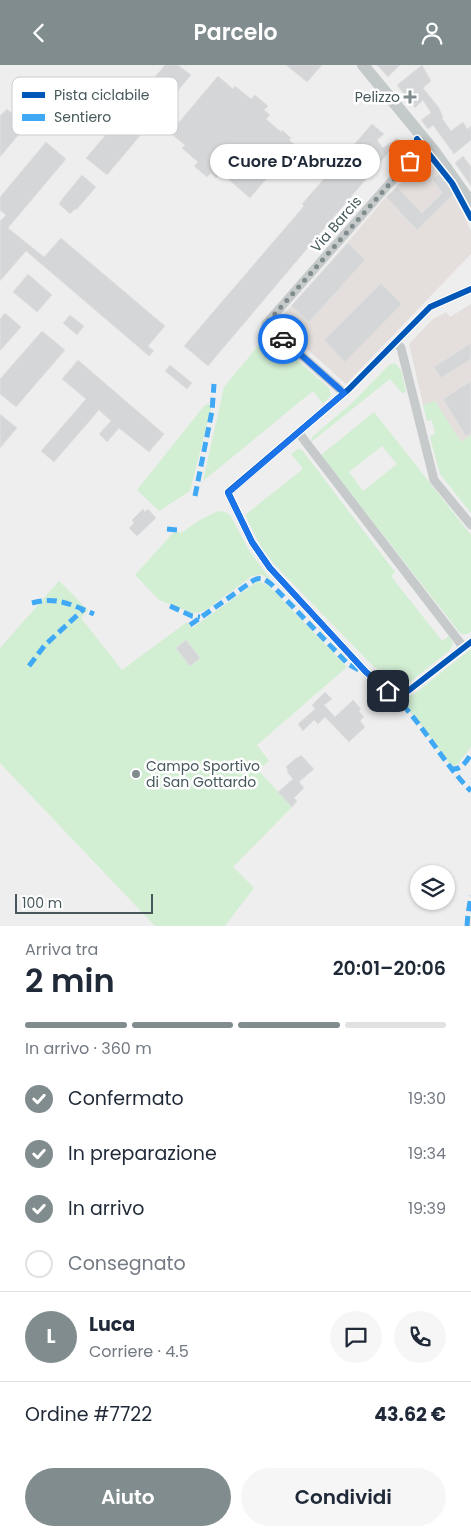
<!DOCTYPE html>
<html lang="it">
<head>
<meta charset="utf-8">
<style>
  :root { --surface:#fff; --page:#f6f6f7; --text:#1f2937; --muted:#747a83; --line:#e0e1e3; --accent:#818c8e }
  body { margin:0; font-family:Poppins,sans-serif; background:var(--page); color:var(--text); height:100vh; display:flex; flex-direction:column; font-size:19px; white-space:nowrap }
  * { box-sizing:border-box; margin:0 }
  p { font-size:16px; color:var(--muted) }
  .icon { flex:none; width:28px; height:28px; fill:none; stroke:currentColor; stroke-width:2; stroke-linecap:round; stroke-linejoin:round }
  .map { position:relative; height:861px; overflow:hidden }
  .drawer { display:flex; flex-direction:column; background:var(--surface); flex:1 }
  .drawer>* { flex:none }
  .controls { position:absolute; left:410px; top:800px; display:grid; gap:10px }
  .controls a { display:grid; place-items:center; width:45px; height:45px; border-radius:50%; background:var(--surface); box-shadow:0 1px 4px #0004; font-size:25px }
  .scale { position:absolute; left:15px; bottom:12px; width:138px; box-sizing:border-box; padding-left:5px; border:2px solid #46585b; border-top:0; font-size:14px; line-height:18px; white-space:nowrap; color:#46585b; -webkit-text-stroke:4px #fff; paint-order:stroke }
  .pin { position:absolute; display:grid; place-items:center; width:42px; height:42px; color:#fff; margin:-21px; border-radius:10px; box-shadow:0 2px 8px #0006 }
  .courier { position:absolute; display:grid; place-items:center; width:50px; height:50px; margin:-25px; border:4px solid #1a73e8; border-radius:50%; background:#fff; color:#222; box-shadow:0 1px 6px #0007 }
  .bubble { position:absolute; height:35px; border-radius:18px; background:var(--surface); box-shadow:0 1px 4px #0004; font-size:16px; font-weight:600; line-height:35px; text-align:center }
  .headline em { font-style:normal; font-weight:600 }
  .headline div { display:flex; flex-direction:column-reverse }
  .headline { display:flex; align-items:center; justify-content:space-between; height:85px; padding:0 25px }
  h1 { font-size:32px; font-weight:600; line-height:38px }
  .bar { display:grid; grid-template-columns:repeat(4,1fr); gap:8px 5px; align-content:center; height:60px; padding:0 25px }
  .bar i { height:6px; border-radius:4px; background:var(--line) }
  .bar .active { background:var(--accent) }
  .bar p { grid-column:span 4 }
  .line { display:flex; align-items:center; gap:12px; padding:0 25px; border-top:1px solid var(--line) }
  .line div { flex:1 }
  .round { display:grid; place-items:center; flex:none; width:52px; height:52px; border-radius:26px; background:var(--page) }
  ol { padding:0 25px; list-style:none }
  li { display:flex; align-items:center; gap:15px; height:55px }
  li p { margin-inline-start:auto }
  li .icon { padding:5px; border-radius:50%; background:var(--accent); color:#fff; stroke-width:4 }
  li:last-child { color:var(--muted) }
  li i { width:28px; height:28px; border:2px solid var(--line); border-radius:50% }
  .button { display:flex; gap:10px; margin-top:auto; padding:10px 25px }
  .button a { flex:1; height:58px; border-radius:30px; background:var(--accent); color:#fff; font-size:20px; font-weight:600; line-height:58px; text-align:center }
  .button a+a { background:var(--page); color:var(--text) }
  header { display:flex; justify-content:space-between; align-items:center; height:65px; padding:0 25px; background:var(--accent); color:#fff; font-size:22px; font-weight:600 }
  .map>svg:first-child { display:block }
  .commercial { fill:#e4dfdc }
  .green { fill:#d2eed3; fill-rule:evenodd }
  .building { fill:#d5d6d7; stroke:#e0e0e1 }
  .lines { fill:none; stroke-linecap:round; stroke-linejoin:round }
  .minor { stroke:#c6cacb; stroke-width:9 }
  .primary { stroke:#c4c9ca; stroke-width:12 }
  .quiet { stroke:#3fa9f5; stroke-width:5; stroke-dasharray:10 5; stroke-linecap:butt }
  .cycleway-casing { stroke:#fff; stroke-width:9 }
  .cycleway { stroke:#0057b8; stroke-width:6 }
  .done { stroke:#818c8e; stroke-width:5; stroke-dasharray:0 9 }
  .route { stroke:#1a73e8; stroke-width:6 }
  .poi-dot { fill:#818c8e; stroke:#fff; stroke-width:2 }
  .labels { text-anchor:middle; stroke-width:5; stroke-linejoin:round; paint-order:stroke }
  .poi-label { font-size:14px; fill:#46585b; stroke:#fff; text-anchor:end }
  .street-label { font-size:14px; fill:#46585b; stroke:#fff }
  .key { fill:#fff; stroke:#c8cdce; stroke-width:1 }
  .key-label { font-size:14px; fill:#46585b }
</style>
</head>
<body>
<header><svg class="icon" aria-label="back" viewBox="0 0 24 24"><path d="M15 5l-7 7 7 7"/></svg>Parcelo<svg class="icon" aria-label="person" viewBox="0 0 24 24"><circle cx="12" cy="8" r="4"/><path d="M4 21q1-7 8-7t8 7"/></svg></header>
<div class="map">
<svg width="471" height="861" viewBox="0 0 471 861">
  <rect width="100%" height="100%" fill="#efeeee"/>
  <path class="commercial" d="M429,92L454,129L471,166V189L346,319L277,257L347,178L386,132Z
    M471,239V412L440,409L430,371L435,369L432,355L427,356L409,279L432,255L446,247L450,252Z"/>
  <path class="green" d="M268,269L329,323L331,330L323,339L313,326L203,416L224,322Z
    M395,298L401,305L406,327L402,328L390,314L311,377L312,372L352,338L389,300Z
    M435,336L461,377L471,370V448L440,409L430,371L435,369L432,355L427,356L423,340Z
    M208,339L211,341V344L190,426L159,446L137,425L204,341Z
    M374,347L471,470V567L467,569H461L456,563L321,390ZM382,381L397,399L363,426L349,407Z
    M298,384L302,385L395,507L391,511L442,576L449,571L453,578L452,582L450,585L406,620H399L395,618L372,600L273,498L260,480L245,450L303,404L291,389Z
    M218,446L225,447L230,450L250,487L271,515L262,510L252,511L206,545L198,548H192L159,535L135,510L173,468L178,467L181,468L200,455Z
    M59,516L88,545L81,553L122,605L187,557L192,563L258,516L269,521L347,602L257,680L269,696L258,705L292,742L233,802L254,823L225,861H155L0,698V583Z
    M471,584V682L458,699L454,702L451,701L420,659L399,633H404L414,629Z"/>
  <path class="building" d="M165,0H178L191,10L107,110L86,93Z
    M286,0H322L307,17Z
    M377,0H400L388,12Z
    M422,0L431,16L423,23L439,43L443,52L442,53L451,66L463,57L467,64L471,61V75L454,89L433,60L428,64L421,55L431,48L423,35L415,43L397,20Z
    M218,11L233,24L235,21L251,34L255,30L268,41L264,45L270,50L266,54L281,67L282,65L291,73L289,75L295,80L250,133L221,108L216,113L211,108L207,112L194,101L198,97L182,83L185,80L170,68Z
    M7,44L26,61L0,92V51Z
    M372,59L384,69L377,75L383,83L397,73L399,75L208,301L184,281L304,141L302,139Z
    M46,77L66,94L8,163L44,192L61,173L165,261L148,281L154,286L149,291L26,186L0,216V156L6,150L0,145V132Z
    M463,91L471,102V121L455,98Z
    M440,109L454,129L417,165L386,132L397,122L422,148L442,128L432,114Z
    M82,110L96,122L76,145L75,144L70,149L59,139L63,133Z
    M348,178L365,195L309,257L291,241Z
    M28,209L52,230L37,247L13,227Z
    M381,218L402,239L345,297L324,275Z
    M5,248L21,262L0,286V254Z
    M70,250L84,261L77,270L63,258Z
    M42,266L65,285L16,342L0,329V314Z
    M471,278V294L441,313L434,302Z
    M78,295L164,369L149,387L119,363L107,377L99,369L111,356L99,345L54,397L41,386L86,334L62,314Z
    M170,300L192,318L187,324L165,306Z
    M471,316V368L466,371L443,334Z
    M0,349L17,363L0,383Z
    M143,444L145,447L148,444L156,453L137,471L129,463L134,458L132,455Z
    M186,575L200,593L190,601L176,583Z
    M325,627L332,634L324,640L335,652L353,635L361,644L359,646L364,652L360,656L365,662L349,677L325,652L318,659L314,655L303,666L298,659L315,644L312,640Z
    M301,690L314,704L299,717L304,723L294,733L297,736L292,742L278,727L293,714L287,707L288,705L286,702L297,692L298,693Z"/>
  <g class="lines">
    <path class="minor" d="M471,224L430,242L349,324L228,427L252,477L270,503L366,607L392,628L400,629L408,626L471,577
      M396,277L401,283L434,415L471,460
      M344,328L266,259L426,77
      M298,367L464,583"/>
    <path class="primary" d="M363,0L434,86L471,138"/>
    <path class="quiet" d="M195,431L212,346L214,319
      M167,464L177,465
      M32,538C56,531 72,540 94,549
      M170,541L192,551L200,552
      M190,560L254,515C261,512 265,514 271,519L348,599L359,605
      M29,601L45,580L84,544
      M392,629C423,658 442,697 471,726
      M450,703C460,707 466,697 471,689
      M467,861L468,849L471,831"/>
    <g class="cycleway-casing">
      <path id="cycleway" d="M417,74L452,118L471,153
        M471,224L430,242L349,324L228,427L252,477L270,503L366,607L392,628L400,629L408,626L471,577"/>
    </g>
    <use href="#cycleway" class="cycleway"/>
  </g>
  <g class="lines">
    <path class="done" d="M283,274L266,259L410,96"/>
    <path class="route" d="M283,274L344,328L228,428L252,477L270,503L366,607L388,626"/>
  </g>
  <g class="poi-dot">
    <path d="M407.5 24.5h5v5h5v5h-5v5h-5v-5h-5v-5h5z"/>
    <circle cx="136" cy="709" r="5"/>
  </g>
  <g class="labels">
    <g class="poi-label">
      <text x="400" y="37">Pelizzo</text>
      <text x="146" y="706" text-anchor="start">Campo Sportivo<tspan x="146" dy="16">di San Gottardo</tspan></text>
    </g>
    <g class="street-label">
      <text transform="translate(336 159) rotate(-49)" y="5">Via Barcis</text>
    </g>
  </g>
  <rect x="12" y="12" width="166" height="58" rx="8" class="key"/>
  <rect x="22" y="27" width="23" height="6" fill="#0057b8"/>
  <rect x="22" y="49" width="23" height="7" fill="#3fa9f5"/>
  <g class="key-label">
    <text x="54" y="35">Pista ciclabile</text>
    <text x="54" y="57">Sentiero</text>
  </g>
</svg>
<div class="controls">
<a><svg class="icon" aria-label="layers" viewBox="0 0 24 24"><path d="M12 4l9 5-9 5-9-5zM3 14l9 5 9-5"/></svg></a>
</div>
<div class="scale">100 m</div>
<div class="pin" style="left:410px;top:96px;background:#ea580c"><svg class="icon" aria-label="bag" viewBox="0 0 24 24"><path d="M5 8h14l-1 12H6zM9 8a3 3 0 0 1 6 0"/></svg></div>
<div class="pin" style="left:388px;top:626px;background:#1f2937"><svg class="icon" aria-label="home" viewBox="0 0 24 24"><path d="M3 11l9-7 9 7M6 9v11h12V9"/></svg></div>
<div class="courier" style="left:283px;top:274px"><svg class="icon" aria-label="car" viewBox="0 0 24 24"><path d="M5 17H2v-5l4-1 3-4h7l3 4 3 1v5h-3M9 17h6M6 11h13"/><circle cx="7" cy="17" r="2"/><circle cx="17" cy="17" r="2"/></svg></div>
<div class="bubble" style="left:210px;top:79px;width:170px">Cuore D’Abruzzo</div>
</div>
<section class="drawer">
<div class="headline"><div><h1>2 min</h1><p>Arriva tra</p></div><em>20:01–20:06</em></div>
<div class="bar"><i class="active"></i><i class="active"></i><i class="active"></i><i></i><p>In arrivo · 360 m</p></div>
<ol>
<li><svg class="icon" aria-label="check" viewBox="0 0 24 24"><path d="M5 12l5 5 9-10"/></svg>Confermato<p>19:30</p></li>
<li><svg class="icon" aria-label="check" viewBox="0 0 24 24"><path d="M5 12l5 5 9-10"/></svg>In preparazione<p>19:34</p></li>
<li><svg class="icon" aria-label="check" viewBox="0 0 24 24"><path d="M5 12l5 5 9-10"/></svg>In arrivo<p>19:39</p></li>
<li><i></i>Consegnato</li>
</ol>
<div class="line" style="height:90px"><b class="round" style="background:var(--accent);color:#fff">L</b><div><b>Luca</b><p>Corriere · 4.5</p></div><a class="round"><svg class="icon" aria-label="chat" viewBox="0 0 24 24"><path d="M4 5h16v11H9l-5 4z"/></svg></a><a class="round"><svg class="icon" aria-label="phone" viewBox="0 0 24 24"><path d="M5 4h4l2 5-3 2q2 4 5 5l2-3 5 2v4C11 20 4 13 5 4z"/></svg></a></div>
<div class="line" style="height:65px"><div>Ordine #7722</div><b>43.62 €</b></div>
<div class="button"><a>Aiuto</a><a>Condividi</a></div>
</section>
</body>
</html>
